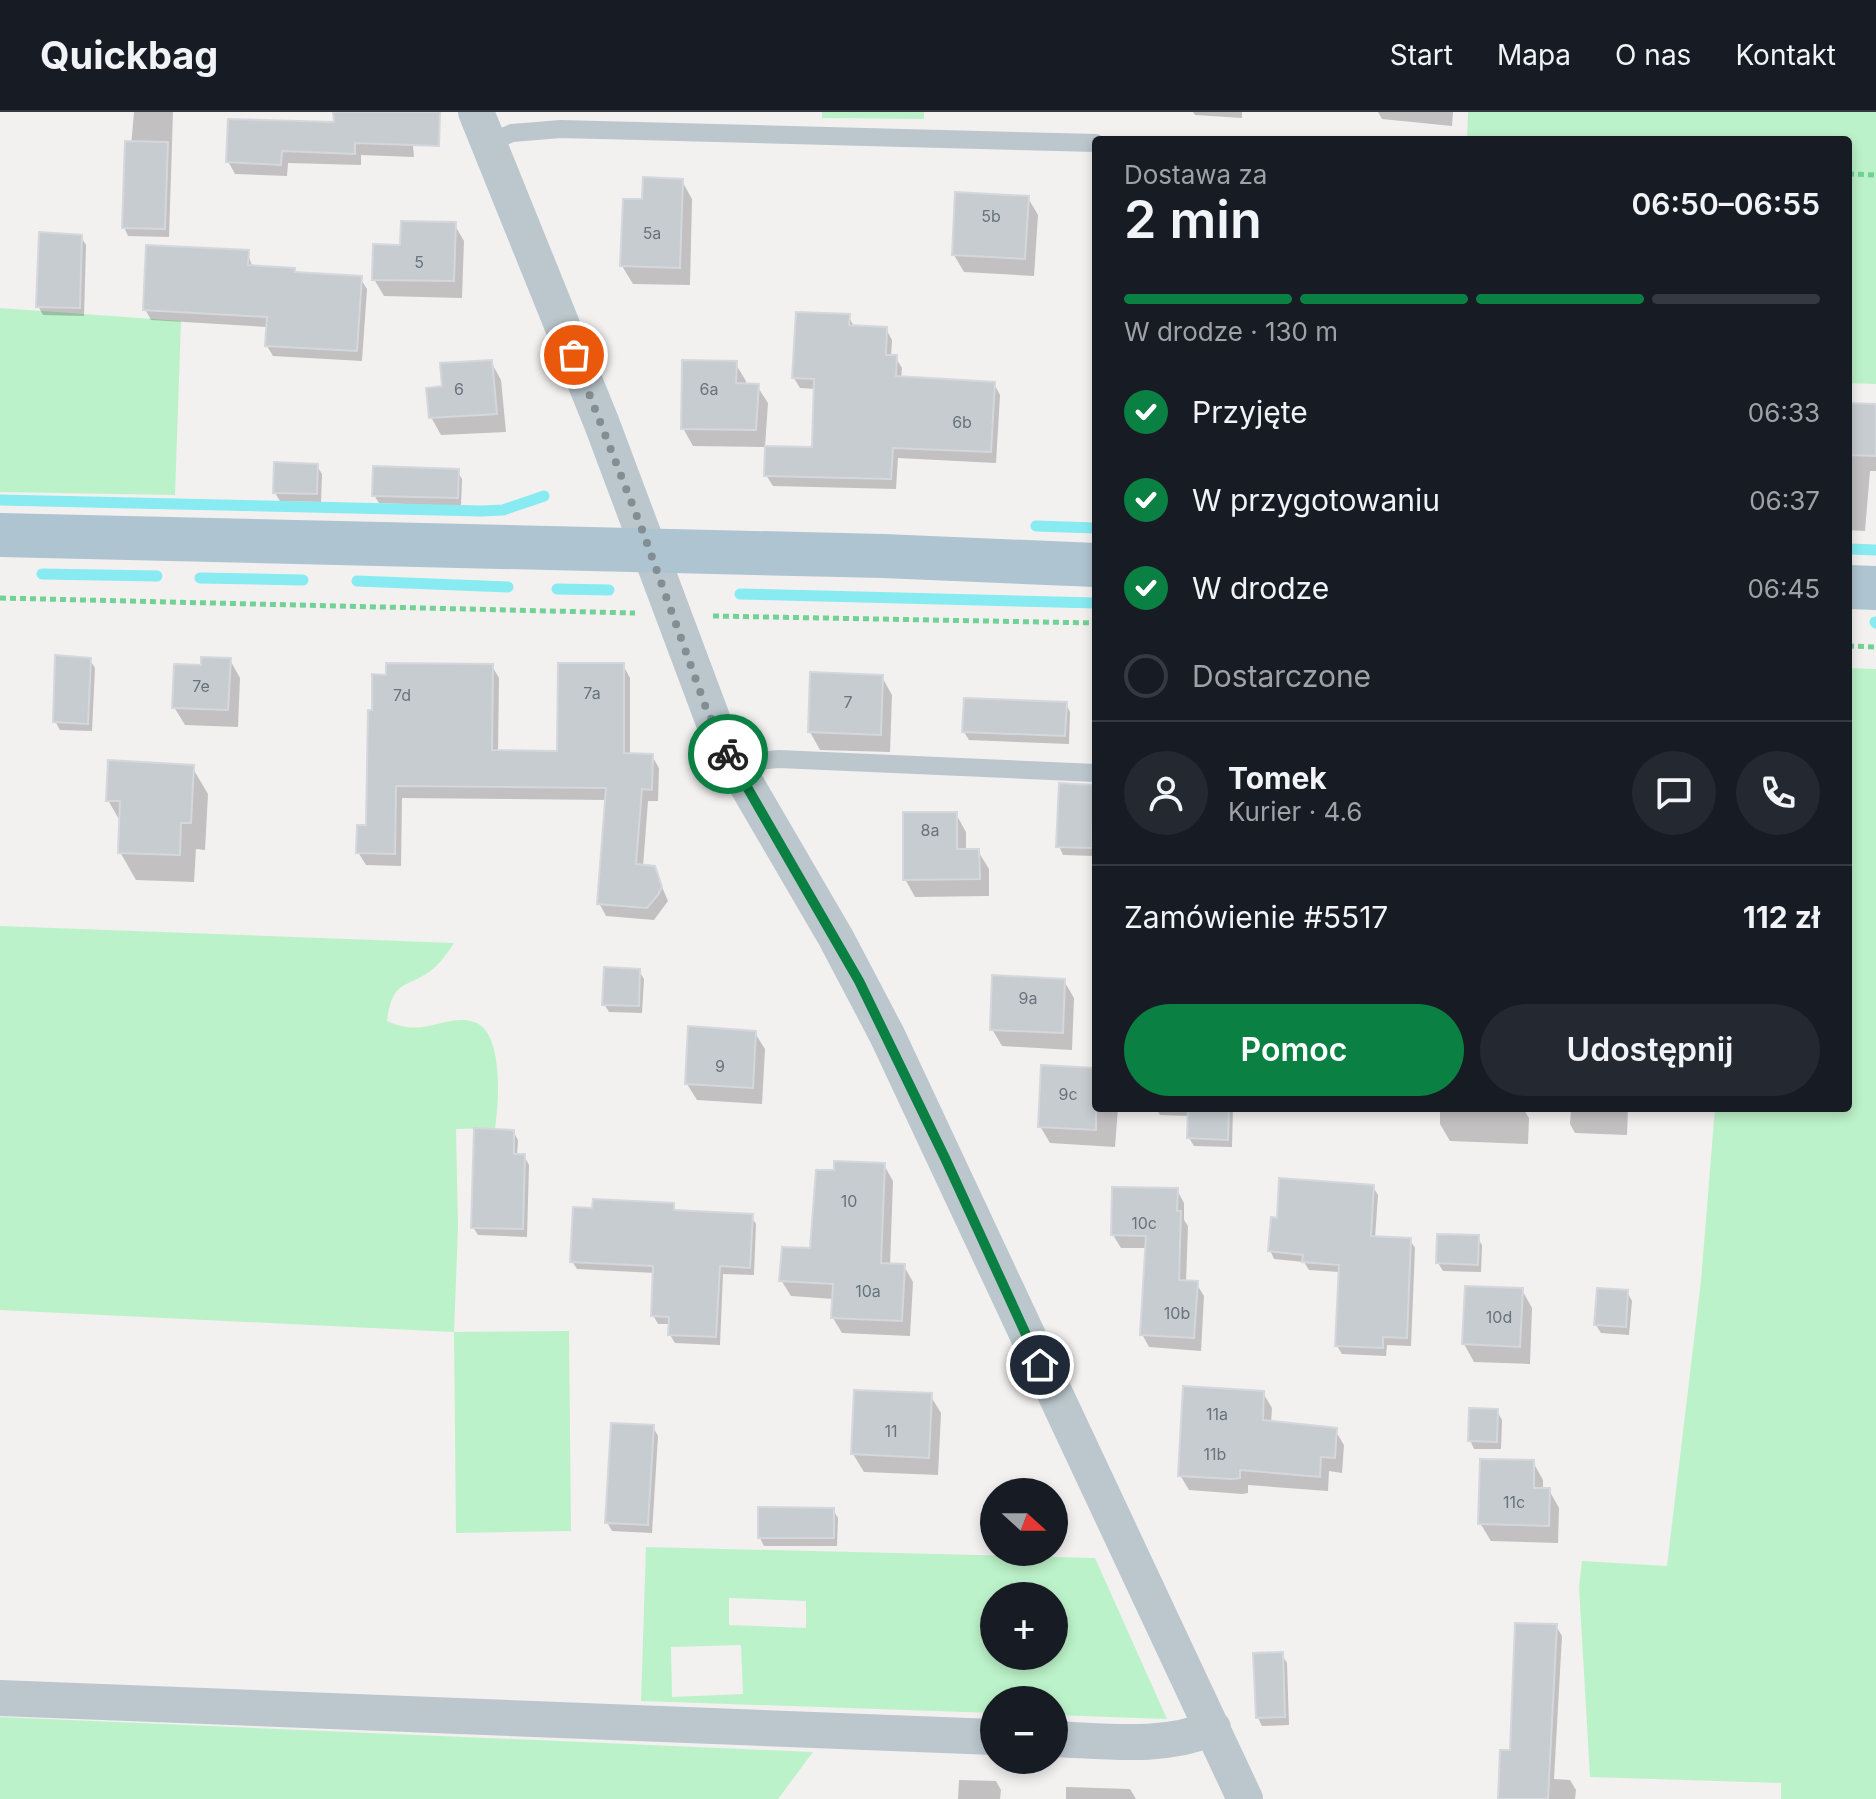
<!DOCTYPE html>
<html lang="pl">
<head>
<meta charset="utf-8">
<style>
  :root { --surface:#171b24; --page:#242831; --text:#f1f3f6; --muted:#9ea1a6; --line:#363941; --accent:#0b8043 }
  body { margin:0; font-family:Inter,sans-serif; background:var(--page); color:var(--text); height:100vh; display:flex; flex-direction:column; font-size:30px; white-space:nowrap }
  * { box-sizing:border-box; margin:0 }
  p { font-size:26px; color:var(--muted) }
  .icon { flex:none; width:44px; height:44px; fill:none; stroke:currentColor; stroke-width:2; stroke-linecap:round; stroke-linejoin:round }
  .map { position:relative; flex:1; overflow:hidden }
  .details { position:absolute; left:1092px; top:24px; width:760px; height:976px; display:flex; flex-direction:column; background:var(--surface); border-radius:8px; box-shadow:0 4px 12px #0003 }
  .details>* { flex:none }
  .needle { width:52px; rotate:111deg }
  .buttons { position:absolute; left:980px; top:1366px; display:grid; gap:16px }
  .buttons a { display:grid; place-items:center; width:88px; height:88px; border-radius:50%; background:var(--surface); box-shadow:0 4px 12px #0003; font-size:40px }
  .pin { position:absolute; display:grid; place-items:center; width:68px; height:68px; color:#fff; margin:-34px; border:4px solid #fff; border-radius:50%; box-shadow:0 2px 8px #0007 }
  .courier { position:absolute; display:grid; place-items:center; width:80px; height:80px; margin:-40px; border:6px solid #0b8043; border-radius:50%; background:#fff; color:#222; box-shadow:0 2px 10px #0007 }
  .overview em { font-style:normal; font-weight:600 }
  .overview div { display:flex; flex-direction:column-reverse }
  .overview { display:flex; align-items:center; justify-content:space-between; height:136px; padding:0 32px }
  h1 { font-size:52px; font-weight:600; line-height:60px }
  .bar { display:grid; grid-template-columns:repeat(4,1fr); gap:12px 8px; align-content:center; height:96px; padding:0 32px }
  .bar i { height:10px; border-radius:6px; background:var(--line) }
  .bar .active { background:var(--accent) }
  .bar p { grid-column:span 4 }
  .line { display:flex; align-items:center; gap:20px; padding:0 32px; border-top:2px solid var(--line) }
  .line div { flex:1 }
  .round { display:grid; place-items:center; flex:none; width:84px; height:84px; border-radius:42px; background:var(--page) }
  ol { padding:0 32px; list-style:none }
  li { display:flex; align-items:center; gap:24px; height:88px }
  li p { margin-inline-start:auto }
  li .icon { padding:8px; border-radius:50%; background:var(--accent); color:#fff; stroke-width:4 }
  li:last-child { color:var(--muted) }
  li i { width:44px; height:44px; border:4px solid var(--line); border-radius:50% }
  .button { display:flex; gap:16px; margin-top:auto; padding:16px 32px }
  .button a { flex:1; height:92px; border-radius:48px; background:var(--accent); color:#fff; font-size:32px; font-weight:600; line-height:92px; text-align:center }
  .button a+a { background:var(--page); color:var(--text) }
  header { display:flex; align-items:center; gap:48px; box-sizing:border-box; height:112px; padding:0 40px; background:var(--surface); border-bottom:2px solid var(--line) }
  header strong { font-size:38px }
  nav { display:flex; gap:44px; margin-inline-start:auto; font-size:28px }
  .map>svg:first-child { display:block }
  .green { fill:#bcf2c9; fill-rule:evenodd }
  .shadow { fill:#0003 }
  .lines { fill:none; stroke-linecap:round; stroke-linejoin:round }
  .stream { stroke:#87ebf1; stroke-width:11 }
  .building { fill:#c7ccd0; stroke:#d4d7dc; stroke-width:2 }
  .path { stroke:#72d295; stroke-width:5; stroke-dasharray:6 4; stroke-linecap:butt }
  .lane { stroke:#bbc7cd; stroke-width:18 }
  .street { stroke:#bbc7cd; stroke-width:36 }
  .primary { stroke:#aec4d0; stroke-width:44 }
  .done { stroke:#838d92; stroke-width:8; stroke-dasharray:0 14.4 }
  .route { stroke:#0b8043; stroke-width:10 }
  .labels { text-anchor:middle; stroke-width:6; stroke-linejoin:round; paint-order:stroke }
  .number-label { font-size:16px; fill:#67747b }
</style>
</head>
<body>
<header>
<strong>Quickbag</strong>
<nav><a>Start</a><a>Mapa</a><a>O nas</a><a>Kontakt</a></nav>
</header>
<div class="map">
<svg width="1876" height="1687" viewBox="0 0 1876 1687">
  <rect width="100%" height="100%" fill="#f3f0f0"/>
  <path class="green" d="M822,0H924V7L822,6Z
    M1468,0H1876V272L1848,271V28H1467Z
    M0,196L181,209L175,383L0,380Z
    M1848,556L1876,557V1687H1781V1671L1590,1665L1579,1475L1582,1449L1667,1454L1701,1169L1715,996H1848Z
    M0,814L454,831C448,840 442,849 434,856C407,878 393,865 387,909C425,927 446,901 474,910C504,919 499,992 495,1016L456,1017L458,1116L454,1220L569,1219L571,1419L456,1421L454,1220L0,1198Z
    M646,1435L1095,1446L1167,1607L1054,1603V1588H994V1601L641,1589ZM994,1484H1054V1544H994ZM729,1486L806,1489V1516L729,1513ZM741,1533L743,1582L672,1585L671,1535Z
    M0,1605L813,1640L778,1687H0Z"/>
  <path class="shadow" d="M134,0H179H173L169,125L128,124L124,115Z
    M335,0H410L414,45L361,43V53L288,51L287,64L235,62L228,49L336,12Z
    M1193,0H1242V6L1195,3Z
    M1378,0H1453L1452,14L1382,7Z
    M682,69L692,87L690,173L633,172L622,154L644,89Z
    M1028,86L1038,103L1034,164L964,160L954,143Z
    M454,112L464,129L462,186L384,184L374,167Z
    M81,125L86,133L84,204L43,203L38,194Z
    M247,140L253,156L294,158L297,163L360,166L367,177L362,249L273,244L267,234L268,215L151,208L145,197Z
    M848,204L855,216L886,217L892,228L891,245H895L902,256L901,267L994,272L1000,283L996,351L898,346L896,377L773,374L766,363L813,337L816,277L800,276L794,266Z
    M491,250L501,268L506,320L441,323L431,305L445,276Z
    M735,251L746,269L745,274H757L768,291L765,335L693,334L683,316Z
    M1848,292L1876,294V359H1870L1865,419L1848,418Z
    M317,354L322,362L321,390L280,389L275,381Z
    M457,359L462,367L461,394L379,391L374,383Z
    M90,548L95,556L92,619L60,618L55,609Z
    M230,548L240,566L238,615L185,613L174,595L203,555Z
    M623,553L630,566V643L652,644L659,656L658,689H648L643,755L654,756L668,789L654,808L606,804L599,791L607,688L402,686L401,754L366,753L358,740L368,715L370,600L492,554L499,566L498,640L559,641Z
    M882,565L892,583L890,640L820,638L810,620Z
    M1066,592L1070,600L1069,632L969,628L964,620Z
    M192,655L208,682L205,738L196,737L194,770L136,768L120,740L121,711L108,688Z
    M1093,675L1096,680V744L1063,743L1059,734Z
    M956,702L966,720V739H978L989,757V784L915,785L905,767Z
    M639,859L644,867L642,901L609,900L604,892Z
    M1064,869L1074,886L1072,938L1002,934L992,917Z
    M755,921L765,937L762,992L697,988L687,972Z
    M1096,958V996H1118L1115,1035L1050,1031L1040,1014Z
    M1156,996H1233L1232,1035L1194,1034L1189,1026L1190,1004L1160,1003Z
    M1440,996H1523L1529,1006L1528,1032L1450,1029L1440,1012Z
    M1571,996H1628L1627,1023L1575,1021L1570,1012Z
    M513,1019L518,1028L517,1044H524L529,1053L527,1125L478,1123L473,1115Z
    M884,1053L893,1069L890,1154H904L913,1170L910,1224L842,1221L833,1206L834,1187L791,1184L781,1168Z
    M1373,1075L1378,1083L1375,1126L1410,1128L1415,1136L1411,1234L1387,1233L1386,1244L1342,1242L1337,1234L1340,1160L1309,1158L1304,1150L1274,1147L1270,1138Z
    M1177,1078L1184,1091V1108L1188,1114L1186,1171H1196L1204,1184L1201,1239L1149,1235L1142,1222L1147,1136H1121L1113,1123Z
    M673,1093L677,1100L751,1104L756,1112L754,1163L723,1162L720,1233L675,1231L670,1223L671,1212H658L653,1203L655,1161L577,1157L572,1149Z
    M1477,1125L1482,1133L1481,1160L1443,1159L1438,1151Z
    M1522,1178L1532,1196L1530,1252L1474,1250L1464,1232Z
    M1627,1180L1632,1189L1629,1223L1601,1221L1596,1213Z
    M1263,1281L1272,1296L1271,1311L1335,1318L1344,1333L1342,1361L1329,1359L1328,1379L1248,1373V1381L1242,1382L1189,1378L1180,1363Z
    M930,1283L941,1301L938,1363L864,1360L853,1342Z
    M1497,1299L1502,1308L1501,1337H1474L1470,1328Z
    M653,1315L658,1324L652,1421L612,1419L607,1410Z
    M1533,1350L1543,1368V1378H1549L1559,1396L1558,1431L1491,1429L1480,1411Z
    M833,1398L838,1406L837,1434H764L760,1426Z
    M1556,1514L1562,1524L1554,1667L1570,1668L1576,1678L1575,1687H1500L1512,1640Z
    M1282,1543L1287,1551L1289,1613L1262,1614L1258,1606Z
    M959,1668L996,1669L1001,1678L1000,1687H958Z
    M1066,1675L1130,1677L1136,1687H1066Z"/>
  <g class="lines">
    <path class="stream" d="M0,388L481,399L503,398L544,384
      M1036,414L1096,416
      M1848,437L1876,438
      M42,462L157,464
      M200,466L303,468
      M357,469L508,475
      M557,477L609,478
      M740,482L1096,491
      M1875,510L1876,511"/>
  </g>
  <path class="building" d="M333,0H440L439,34L355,31V42L282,39L281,53L226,50L228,7L334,10Z
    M125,29L168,30L165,117L122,116Z
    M643,65L683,67L680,156L620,154L623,87H642Z
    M955,80L1029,84L1025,147L952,143Z
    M401,109L456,110L454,169L372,168L373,132L400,133Z
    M39,120L82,123L80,196L36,195Z
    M146,133L249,138L248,153L295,156V160L362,164L357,239L265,234L267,205L143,198Z
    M796,200L850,202L849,213L887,215L886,243H897L896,264L995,270L991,340L893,336L891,367L764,364L765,334L812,335L814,267L792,266Z
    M492,248L497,302L429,306L426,276L442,274L440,251Z
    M682,248L737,249L736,271L759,272L756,318L681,317Z
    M1848,291L1876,292V344L1848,343Z
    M274,350L318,352L317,382L273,381Z
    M373,354L459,357L458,386L372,384Z
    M55,543L91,546L88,612L53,610Z
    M201,545L231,546L228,598L172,596L174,552L201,553Z
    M386,551L493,552L492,638L557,639L558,551H624V641L653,642L652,678L642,677L636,752L655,754L662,775L658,783L647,796L597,792L606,676L396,674L395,742L356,741L357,713H366L368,598H372V562L386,563Z
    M810,560L883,563L881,623L808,620Z
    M964,586L1067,590L1065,624L962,620Z
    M108,648L194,653L191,711H181L180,743L118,741L120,689H106Z
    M1059,671L1094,673L1092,736L1056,735Z
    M903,700H957V737H979L980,767L903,768Z
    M604,855L640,857L639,894L602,893Z
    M992,863L1065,867L1063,921L990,918Z
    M688,914L756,919L753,976L685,972Z
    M1041,953L1096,956V1018L1038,1015Z
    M1188,996H1229L1228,1028L1187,1026Z
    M474,1016L514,1018V1042H525L523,1117L471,1116Z
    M834,1049L885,1051L881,1151L905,1152L902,1209L831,1206L833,1172L779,1169L782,1135L810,1136L816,1058H834Z
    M1279,1066L1374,1073L1371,1124L1411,1126L1407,1226L1383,1225V1236L1335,1234L1339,1153L1302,1150L1303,1143L1268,1139L1271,1105L1277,1106Z
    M1112,1075L1178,1076L1177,1099H1181L1179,1168L1198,1169L1194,1226L1140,1223L1146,1124L1111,1123Z
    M593,1087L674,1091V1098L753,1102L750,1156L720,1154L716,1225L668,1223L669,1205L651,1204L653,1154L570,1150L573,1095L592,1096Z
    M1437,1122L1479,1123L1478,1153L1436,1151Z
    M1465,1174L1523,1176L1520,1235L1462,1232Z
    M1597,1176L1628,1178L1626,1215L1594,1213Z
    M1183,1274L1264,1279L1263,1308L1337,1316L1335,1346L1321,1345L1320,1365L1240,1358V1366L1232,1367L1178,1364Z
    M854,1278L932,1281L929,1346L851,1342Z
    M1469,1296L1498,1297L1497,1330L1468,1329Z
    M611,1311L654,1313L648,1413L605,1411Z
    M1480,1347L1534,1348V1376H1550L1549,1414L1478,1412Z
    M758,1395L834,1396V1426H758Z
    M1515,1511L1557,1512L1548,1687H1498L1500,1638H1510Z
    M1283,1540L1285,1605L1256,1606L1253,1541Z"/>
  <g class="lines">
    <path class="path" d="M1848,62L1876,63
      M0,486L635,501
      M713,504L1096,511
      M1848,534L1876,535"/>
    <path class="lane" d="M489,31L512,21L561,17L1096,31
      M732,651L779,647L1096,661"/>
    <path class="street" d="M476,0L602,312L720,627L836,826L887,923L1245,1687
      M0,1586L994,1625
      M1054,1627C1107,1629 1163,1637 1213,1616"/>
    <path class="primary" d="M0,423L883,444L1096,453
      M1848,475L1876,476"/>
  </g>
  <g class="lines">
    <path class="done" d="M574,243L643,420L706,596L728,642"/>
    <path class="route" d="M728,642L859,869L945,1046L1040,1253"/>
  </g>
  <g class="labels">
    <g class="number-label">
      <text x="991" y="110">5b</text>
      <text x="652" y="127">5a</text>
      <text x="419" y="156">5</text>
      <text x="459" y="283">6</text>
      <text x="709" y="283">6a</text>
      <text x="962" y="316">6b</text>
      <text x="201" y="580">7e</text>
      <text x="592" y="587">7a</text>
      <text x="402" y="589">7d</text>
      <text x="848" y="596">7</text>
      <text x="930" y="724">8a</text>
      <text x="1028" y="892">9a</text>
      <text x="720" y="960">9</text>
      <text x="1068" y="988">9c</text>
      <text x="849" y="1095">10</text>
      <text x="1144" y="1117">10c</text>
      <text x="868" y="1185">10a</text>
      <text x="1177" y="1207">10b</text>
      <text x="1499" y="1211">10d</text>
      <text x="1217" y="1308">11a</text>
      <text x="891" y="1325">11</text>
      <text x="1215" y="1348">11b</text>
      <text x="1514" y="1396">11c</text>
    </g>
  </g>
</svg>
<div class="buttons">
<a><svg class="needle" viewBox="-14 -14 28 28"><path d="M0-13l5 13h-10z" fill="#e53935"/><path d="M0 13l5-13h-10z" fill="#9ea1a6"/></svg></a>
<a>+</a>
<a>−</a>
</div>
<div class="pin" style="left:574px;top:243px;background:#ea580c"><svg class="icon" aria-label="bag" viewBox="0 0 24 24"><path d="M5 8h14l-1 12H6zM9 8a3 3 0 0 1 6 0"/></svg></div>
<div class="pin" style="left:1040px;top:1253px;background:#1f2937"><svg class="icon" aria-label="home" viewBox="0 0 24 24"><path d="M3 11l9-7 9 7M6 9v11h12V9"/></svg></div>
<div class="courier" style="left:728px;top:642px"><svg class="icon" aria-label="bike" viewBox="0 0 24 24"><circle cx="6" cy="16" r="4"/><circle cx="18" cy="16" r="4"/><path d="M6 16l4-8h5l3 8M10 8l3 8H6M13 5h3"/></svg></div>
<section class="details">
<div class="overview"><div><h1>2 min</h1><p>Dostawa za</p></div><em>06:50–06:55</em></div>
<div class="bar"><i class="active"></i><i class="active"></i><i class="active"></i><i></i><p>W drodze · 130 m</p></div>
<ol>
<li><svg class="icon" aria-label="check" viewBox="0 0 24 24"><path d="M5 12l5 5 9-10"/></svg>Przyjęte<p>06:33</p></li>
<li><svg class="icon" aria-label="check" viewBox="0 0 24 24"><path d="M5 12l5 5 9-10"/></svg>W przygotowaniu<p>06:37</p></li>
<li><svg class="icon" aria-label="check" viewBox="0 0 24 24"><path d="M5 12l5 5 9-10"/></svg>W drodze<p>06:45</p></li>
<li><i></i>Dostarczone</li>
</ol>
<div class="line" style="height:144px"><a class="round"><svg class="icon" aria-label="person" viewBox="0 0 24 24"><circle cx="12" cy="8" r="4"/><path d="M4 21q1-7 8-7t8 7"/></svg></a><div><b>Tomek</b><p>Kurier · 4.6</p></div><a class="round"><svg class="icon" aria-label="chat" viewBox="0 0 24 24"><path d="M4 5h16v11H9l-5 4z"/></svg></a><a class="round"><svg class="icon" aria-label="phone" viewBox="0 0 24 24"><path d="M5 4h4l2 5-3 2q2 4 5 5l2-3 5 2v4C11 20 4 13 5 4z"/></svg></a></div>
<div class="line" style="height:104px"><div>Zamówienie #5517</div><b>112 zł</b></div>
<div class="button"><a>Pomoc</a><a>Udostępnij</a></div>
</section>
</div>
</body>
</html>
